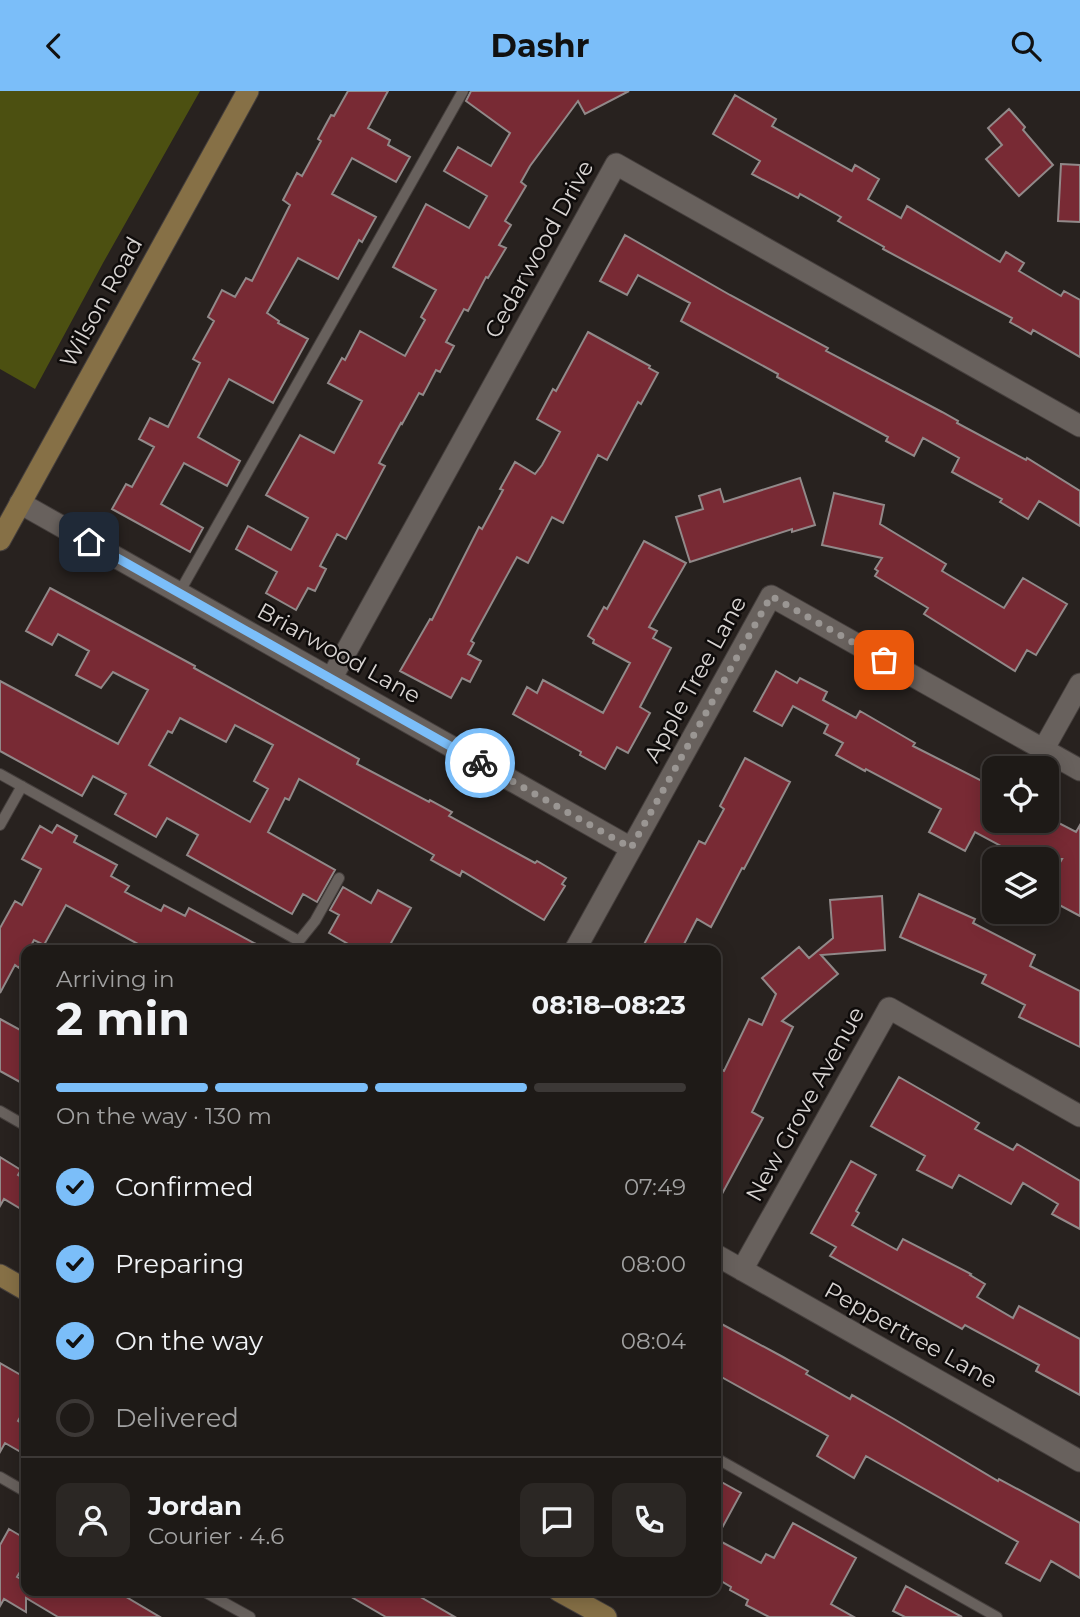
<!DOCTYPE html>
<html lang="en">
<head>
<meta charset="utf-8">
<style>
  :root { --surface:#1e1a17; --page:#2b2724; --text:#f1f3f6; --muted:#a1a1a1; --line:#3c3836; --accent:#7bbef9 }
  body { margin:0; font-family:Montserrat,sans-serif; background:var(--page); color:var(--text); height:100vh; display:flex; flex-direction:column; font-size:26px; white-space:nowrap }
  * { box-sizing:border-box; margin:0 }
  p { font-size:23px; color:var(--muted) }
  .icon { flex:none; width:38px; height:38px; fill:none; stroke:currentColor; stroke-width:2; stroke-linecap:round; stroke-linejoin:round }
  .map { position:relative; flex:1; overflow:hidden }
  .drawer { position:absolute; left:21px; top:854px; width:700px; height:651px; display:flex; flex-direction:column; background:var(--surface); border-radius:14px; box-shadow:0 4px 18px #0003,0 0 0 2px var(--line) }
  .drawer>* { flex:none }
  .controls { position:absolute; left:982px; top:665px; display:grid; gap:14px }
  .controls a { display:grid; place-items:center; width:77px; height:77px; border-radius:14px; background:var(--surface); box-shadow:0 4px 18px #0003,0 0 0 2px var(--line); font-size:35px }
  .pin { position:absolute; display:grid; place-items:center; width:60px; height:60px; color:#fff; margin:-30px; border-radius:14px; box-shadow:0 4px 10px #0006 }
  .courier { position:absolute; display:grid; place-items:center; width:70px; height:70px; margin:-35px; border:5px solid #7bbef9; border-radius:50%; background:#fff; color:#222; box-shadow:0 2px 9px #0007 }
  .overview em { font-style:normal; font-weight:700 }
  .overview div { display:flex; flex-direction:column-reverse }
  .overview { display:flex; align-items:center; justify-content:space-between; height:119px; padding:0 35px }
  h1 { font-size:46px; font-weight:700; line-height:52px }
  .bar { display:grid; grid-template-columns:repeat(4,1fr); gap:10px 7px; align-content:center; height:84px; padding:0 35px }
  .bar i { height:9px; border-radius:5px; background:var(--line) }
  .bar .active { background:var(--accent) }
  .bar p { grid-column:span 4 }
  .line { display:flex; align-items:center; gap:18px; padding:0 35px; border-top:2px solid var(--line) }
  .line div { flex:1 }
  .round { display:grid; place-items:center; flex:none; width:74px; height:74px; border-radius:14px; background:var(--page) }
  ol { padding:0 35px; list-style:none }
  li { display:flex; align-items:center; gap:21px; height:77px }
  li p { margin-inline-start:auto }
  li .icon { padding:7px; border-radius:50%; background:var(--accent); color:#111; stroke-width:4 }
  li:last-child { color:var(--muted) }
  li i { width:38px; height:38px; border:4px solid var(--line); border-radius:50% }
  header { display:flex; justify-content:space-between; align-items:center; height:91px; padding:0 35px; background:var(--accent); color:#111; font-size:32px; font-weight:700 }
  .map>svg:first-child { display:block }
  .green { fill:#4c5011 }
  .building { fill:#782a34; stroke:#918989; stroke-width:2; fill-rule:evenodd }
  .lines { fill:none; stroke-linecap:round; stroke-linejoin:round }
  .lane-casing { stroke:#453f3d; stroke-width:12 }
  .street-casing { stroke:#453f3d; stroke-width:23 }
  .secondary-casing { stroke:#453f3d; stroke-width:23 }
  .lane { stroke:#68615d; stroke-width:10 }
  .street { stroke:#68615d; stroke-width:21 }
  .secondary { stroke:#867046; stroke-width:21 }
  .done { stroke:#9a9693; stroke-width:7; stroke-dasharray:0 12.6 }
  .route { stroke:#7bbef9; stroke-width:9 }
  .labels { text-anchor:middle; stroke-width:5; stroke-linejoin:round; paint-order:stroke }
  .street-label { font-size:23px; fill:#d8d4d2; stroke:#0f0c0b }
</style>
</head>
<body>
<header><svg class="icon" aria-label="back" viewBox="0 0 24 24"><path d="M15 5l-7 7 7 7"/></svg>Dashr<svg class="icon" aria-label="search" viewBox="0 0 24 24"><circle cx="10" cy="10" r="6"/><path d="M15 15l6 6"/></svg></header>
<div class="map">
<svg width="1080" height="1526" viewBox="0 0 1080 1526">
  <rect width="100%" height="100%" fill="#28221f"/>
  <path class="green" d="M0,0H200L103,172L35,298L0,278Z"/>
  <path class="building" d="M348,0H388L368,37L390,49L388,54L410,66L396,91L352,67L332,103L376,126L362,151L359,149L338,188L298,167L267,222L279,230L278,232L308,248L273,312L229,288L198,346L240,370L227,395L184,372L161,413L203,437L190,461L112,418L126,393L132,396L154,356L139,348L150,327L168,336L200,272L193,268L214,230L208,226L222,199L235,206L246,187L252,190L290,114L283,109L297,82L302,85L321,50L318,48L331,24L334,25Z
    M471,0H629L585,23L578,10L530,75L521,91L526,95L505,130L511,134L499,154L506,157L488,187L486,186L468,220L464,218L446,251L454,255L440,281L436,279L423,304L419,302L402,333L401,332L379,372L385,375L346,448L337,443L320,475L326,478L315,500L308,497L296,519L266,502L277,481L236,458L248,435L291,459L308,427L266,404L300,344L334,362L362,310L328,292L342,267L345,269L360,240L405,265L425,229L421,226L436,199L393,176L426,113L469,137L487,105L444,80L458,56L491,75L510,42L466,10Z
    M735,4L776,28L772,35L852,80L855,74L879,88L868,108L901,127L907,115L1000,171L1006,161L1024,172L1019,180L1061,205L1064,200L1080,209V266L1033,239L1031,243L1010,231L1012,227L883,158L884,156L838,130L841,126L800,103L798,107L752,83L760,70L713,43Z
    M1009,18L1025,36L1023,39L1053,74L1019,105L986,68L1002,54L988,37Z
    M1061,73L1080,74V131L1058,130Z
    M625,144L730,204L828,257L826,260L942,321L958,330L957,332L1026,369L1027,367L1080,400V435L1039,410L1028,428L1000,411L1002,408L952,381L959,367L923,347L914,365L886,350L888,346L777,286L778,283L681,230L690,212L638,184L627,204L600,190Z
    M588,241L650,275L649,277L658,282L641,313L638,311L607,369L598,364L563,432L552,426L528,472L517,466L471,550L474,552L468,563L481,570L470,591L462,587L451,607L400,580L430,528L432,529L479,436L482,438L503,399L500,398L515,371L535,383L542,374L560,341L537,328L553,298L556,300Z
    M800,387L815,434L792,441V438L690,471L676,426L703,418L699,405L720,398L724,411Z
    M834,402L884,414L880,433L946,473L942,480L1004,517L1023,487L1067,513L1036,564L1027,559L1015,580L924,523L928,517L875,485L878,480L875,478L882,467L822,454Z
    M644,450L686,472L649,536L657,540L653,547L671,557L640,616L650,622L628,662L617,656L605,678L580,664L581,661L513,623L527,596L537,602L543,589L603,622L630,572L593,552L594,549L588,545L604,516L607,518Z
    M50,497L195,575L194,577L359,668L357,673L429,711L430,709L452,721L449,725L535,772L537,770L566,787L562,793L565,795L544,829L462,780L460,785L431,769L434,764L299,688L289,709L285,707L268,741L335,779L317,811L303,803L292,823L187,764L198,744L167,727L156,746L115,723L126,703L93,685L82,705L0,660V590L118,653L148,599L113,581L101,597L76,584L89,560L58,543L52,554L26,540ZM180,627L226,651L235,634L273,654L254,690L268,698L250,731L149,674L168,640L172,642Z
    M776,580L797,592L800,587L827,601L823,609L856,627L860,620L915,652L913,655L994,696V730H1055L1076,741L1080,734V825L1046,807V796L1062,768H1025L975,741L965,760L929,741L941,718L866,678L865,680L836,664L843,652L824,642L828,634L793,615L782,635L754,620Z
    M745,667L790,691L744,778L742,777L711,836L697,828L681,859H641L699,750L705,753L724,718L720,715Z
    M57,734L77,745L74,751L117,774L111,785L129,795L125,801L161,820L164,814L185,825L189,817L267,859H149L66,814L44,854L34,849L29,859H26L19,877L15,874L0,902V837L15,810L22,814L41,778L22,768L40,735L52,742Z
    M343,796L371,812L378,799L411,817L387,859H345L348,853L329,842L339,824L330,819Z
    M919,803L975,828L973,832L1035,864L1030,875L1080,900V956L1019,926L1025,914L982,892L986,884L900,846Z
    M882,805L885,859L821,864L838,883L782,930L793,936L752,1021L763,1027L716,1114V976L724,980L749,928L762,934L776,903L762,887L799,856L809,867L833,847L830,809Z
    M0,928L26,942V979L20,991L0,980Z
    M899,986L979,1032L975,1038L1013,1059L1017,1053L1080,1090V1138L1052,1123L1058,1113L1023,1092L1011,1113L959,1084L952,1097L917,1079L925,1065L871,1035Z
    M0,1066L21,1079L18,1084L26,1089V1121L4,1108L0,1115Z
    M851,1070L876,1084L856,1120L859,1122L852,1134L897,1159L903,1148L971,1183L970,1184L985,1193L977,1206L1013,1227L1019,1215L1080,1248V1304L1036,1280L1039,1274L965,1234L962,1238L830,1165L836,1156L811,1142Z
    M716,1230L783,1266L808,1280L806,1283L850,1308L852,1304L894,1328L998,1390L999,1388L1080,1432V1487L1051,1470L1040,1490L1006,1472L1018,1451L866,1365L854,1387L817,1365L828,1345L716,1283Z
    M0,1272L26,1287V1316L18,1330L26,1335V1364L5,1352L0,1361Z
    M716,1388L741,1402L716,1448L761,1472L766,1463L774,1467L793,1432L856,1467L831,1513L854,1526H769L746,1514L748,1509L730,1499L731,1496L716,1487Z
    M9,1438L26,1448V1471L17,1486L26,1491V1500H116L160,1526H58L26,1507V1521L4,1508L0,1515V1454Z
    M906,1495L931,1509L962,1526H905L893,1520Z
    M341,1500H410L455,1526H386Z"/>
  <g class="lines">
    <g class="lane-casing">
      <path id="lane" d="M179,502L463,0
        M0,683L299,850L294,859
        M0,734L22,695
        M299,850L315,830L339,787
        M0,1020L26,1035
        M716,1367L997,1526
        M0,1386L26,1401
        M203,1500L250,1526"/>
    </g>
    <g class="street-casing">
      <path id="street" d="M20,412L631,757
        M331,588L616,73L1080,335
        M1043,659L1080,593
        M575,859L771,505L1080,679
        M716,1164L1080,1370
        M742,1179L889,917L1080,1025"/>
    </g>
    <g class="secondary-casing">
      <path id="secondary" d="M0,449L248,0
        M0,1184L26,1199
        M559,1500L606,1526"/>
    </g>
    <use href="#lane" class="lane"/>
    <use href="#street" class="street"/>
    <use href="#secondary" class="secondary"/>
  </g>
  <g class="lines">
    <path class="done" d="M480,672L631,757L771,505L884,569"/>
    <path class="route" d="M89,451L480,672"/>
  </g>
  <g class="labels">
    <g class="street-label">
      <text transform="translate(539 158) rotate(-61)" y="8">Cedarwood Drive</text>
      <text transform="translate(101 211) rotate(-61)" y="8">Wilson Road</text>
      <text transform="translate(339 562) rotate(29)" y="8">Briarwood Lane</text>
      <text transform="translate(695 588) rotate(-61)" y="8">Apple Tree Lane</text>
      <text transform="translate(805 1013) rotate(-61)" y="8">New Grove Avenue</text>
      <text transform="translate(911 1244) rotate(29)" y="8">Peppertree Lane</text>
    </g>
  </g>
</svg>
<div class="controls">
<a><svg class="icon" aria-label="locate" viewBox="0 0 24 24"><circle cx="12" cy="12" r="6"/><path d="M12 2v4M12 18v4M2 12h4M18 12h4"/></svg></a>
<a><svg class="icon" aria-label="layers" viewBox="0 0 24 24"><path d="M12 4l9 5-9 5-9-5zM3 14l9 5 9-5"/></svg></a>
</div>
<div class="pin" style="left:884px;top:569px;background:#ea580c"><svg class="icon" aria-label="bag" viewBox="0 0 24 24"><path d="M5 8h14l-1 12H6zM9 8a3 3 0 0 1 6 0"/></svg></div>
<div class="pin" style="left:89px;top:451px;background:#1f2937"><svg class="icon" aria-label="home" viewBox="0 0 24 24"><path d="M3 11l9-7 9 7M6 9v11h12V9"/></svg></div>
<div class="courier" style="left:480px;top:672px"><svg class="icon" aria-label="bike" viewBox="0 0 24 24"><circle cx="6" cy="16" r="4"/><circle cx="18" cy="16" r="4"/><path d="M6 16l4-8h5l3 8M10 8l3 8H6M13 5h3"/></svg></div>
<section class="drawer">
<div class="overview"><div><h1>2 min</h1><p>Arriving in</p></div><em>08:18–08:23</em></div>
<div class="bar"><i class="active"></i><i class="active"></i><i class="active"></i><i></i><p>On the way · 130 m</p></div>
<ol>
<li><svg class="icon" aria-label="check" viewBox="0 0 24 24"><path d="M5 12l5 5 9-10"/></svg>Confirmed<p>07:49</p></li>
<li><svg class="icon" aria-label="check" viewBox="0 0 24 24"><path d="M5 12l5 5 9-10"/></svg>Preparing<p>08:00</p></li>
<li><svg class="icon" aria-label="check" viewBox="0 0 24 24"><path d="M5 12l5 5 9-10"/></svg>On the way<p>08:04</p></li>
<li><i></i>Delivered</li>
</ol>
<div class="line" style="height:126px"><a class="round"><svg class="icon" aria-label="person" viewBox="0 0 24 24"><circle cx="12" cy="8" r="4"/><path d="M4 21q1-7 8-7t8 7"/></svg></a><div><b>Jordan</b><p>Courier · 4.6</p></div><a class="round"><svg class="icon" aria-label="chat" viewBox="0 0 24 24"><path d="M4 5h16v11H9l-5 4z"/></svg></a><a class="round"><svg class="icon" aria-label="phone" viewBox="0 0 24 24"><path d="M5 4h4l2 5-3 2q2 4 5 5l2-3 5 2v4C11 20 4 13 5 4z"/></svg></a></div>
</section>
</div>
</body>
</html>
